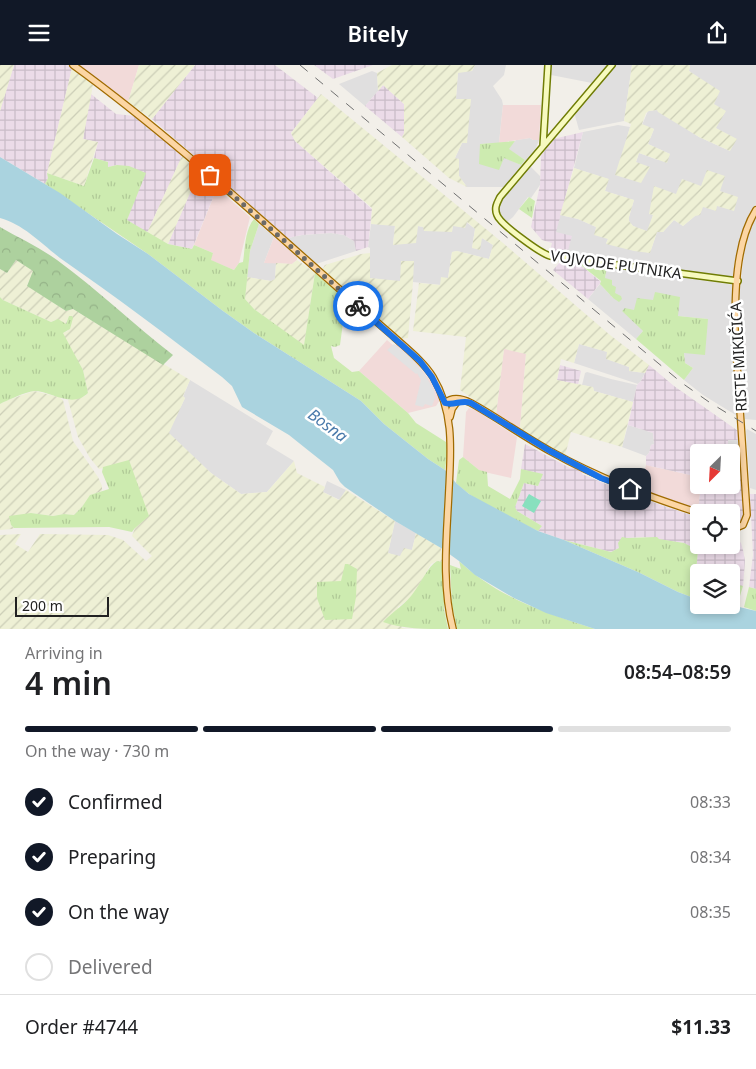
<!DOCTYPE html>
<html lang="en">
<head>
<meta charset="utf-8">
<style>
  :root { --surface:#fff; --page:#f6f6f6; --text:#202124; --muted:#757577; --line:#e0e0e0; --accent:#111827 }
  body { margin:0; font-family:"Noto Sans",sans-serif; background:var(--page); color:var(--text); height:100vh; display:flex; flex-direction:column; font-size:19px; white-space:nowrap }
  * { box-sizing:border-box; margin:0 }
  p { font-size:16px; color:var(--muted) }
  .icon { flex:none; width:28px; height:28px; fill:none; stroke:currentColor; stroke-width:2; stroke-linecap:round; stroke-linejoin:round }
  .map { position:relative; height:564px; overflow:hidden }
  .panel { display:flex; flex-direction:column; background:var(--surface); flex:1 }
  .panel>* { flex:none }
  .needle { width:32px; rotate:204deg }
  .fabs { position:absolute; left:690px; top:379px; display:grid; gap:10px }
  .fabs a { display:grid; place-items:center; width:50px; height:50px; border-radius:5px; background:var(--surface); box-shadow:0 2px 8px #0003; font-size:25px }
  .scale { position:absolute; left:15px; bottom:12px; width:94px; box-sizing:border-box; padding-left:5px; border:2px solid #222; border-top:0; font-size:14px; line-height:18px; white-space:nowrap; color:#222; -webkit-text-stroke:4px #fff; paint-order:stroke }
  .pin { position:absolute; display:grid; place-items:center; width:42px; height:42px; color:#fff; margin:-21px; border-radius:10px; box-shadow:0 2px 8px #0006 }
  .courier { position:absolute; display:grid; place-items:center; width:50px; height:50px; margin:-25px; border:4px solid #1a73e8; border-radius:50%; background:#fff; color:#222; box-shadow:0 1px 6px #0007 }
  .head em { font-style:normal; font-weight:600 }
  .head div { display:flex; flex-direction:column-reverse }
  .head { display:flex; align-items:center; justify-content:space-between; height:85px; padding:0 25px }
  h1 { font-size:32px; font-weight:600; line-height:38px }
  .bar { display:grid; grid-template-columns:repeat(4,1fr); gap:8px 5px; align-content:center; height:60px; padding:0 25px }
  .bar i { height:6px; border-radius:4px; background:var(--line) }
  .bar .on { background:var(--accent) }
  .bar p { grid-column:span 4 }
  .line { display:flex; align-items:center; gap:12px; padding:0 25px; border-top:1px solid var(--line) }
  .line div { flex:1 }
  ol { padding:0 25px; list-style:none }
  li { display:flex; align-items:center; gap:15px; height:55px }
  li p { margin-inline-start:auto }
  li .icon { padding:5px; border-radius:50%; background:var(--accent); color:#fff; stroke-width:4 }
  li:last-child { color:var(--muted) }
  li i { width:28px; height:28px; border:2px solid var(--line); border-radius:50% }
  header { display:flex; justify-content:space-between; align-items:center; height:65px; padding:0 25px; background:var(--accent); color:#fff; font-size:22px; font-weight:600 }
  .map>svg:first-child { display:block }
  .residential { fill:#e0dfdf }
  .commercial { fill:#f2dad9 }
  .industrial { fill:url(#industrial-grid) }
  .farmland { fill:url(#farmland-furrows) }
  .grass { fill:url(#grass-tufts) }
  .forest { fill:url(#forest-crowns) }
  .pitch { fill:#88e0be }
  .parking { fill:#e2e2e2 }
  .water { fill:#aad3df }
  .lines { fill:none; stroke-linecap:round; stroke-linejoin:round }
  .secondary-casing { stroke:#707d05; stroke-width:8 }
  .primary-casing { stroke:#a06b00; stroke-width:8 }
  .secondary { stroke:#f7fabf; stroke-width:5 }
  .primary { stroke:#fcd6a4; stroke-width:5.5 }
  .rail { stroke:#707070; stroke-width:1; stroke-dasharray:10 10; stroke-linecap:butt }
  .done { stroke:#6b6a68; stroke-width:5; stroke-dasharray:0 9 }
  .route { stroke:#1a73e8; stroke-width:6 }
  .labels { text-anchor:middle; stroke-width:5; stroke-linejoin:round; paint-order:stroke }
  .street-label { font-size:15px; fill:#222; stroke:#fff }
  .water-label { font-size:16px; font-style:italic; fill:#4a7aab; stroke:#fff }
</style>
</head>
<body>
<header><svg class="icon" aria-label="menu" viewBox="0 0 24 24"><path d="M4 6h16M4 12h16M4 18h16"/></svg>Bitely<svg class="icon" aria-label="share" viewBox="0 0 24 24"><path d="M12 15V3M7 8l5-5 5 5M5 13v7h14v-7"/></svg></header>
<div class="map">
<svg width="756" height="564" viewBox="0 0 756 564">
  <defs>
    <pattern id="industrial-grid" width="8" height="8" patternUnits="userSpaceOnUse" patternTransform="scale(1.25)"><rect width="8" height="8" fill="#ebdbe8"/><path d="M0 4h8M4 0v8" fill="none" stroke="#c9bcc7"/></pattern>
    <pattern id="farmland-furrows" width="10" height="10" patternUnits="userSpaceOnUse" patternTransform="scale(1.25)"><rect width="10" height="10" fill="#eef0d5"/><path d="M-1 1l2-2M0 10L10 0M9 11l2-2" fill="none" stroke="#ccceb7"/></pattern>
    <pattern id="grass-tufts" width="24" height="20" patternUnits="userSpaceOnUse" patternTransform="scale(1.25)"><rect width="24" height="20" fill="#cdebb0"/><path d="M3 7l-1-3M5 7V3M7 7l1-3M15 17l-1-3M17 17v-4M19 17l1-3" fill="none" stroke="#b0c997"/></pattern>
    <pattern id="forest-crowns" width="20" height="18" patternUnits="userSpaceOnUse" patternTransform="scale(1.25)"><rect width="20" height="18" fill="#add19e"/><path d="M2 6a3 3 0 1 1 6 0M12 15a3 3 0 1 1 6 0" fill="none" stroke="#95b388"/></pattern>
  </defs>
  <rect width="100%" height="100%" fill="#f2efe9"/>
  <path class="residential" d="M475,0H506L504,10L493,21L502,35L503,40L499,78L480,79L503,92L521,100L525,95L508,84L516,75L530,73L533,75H539L534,88L505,122H467L459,111V94L455,93L462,78L471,34H456L458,7L472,6Z
    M551,0H607L592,18L551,10Z
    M616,0H632L624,56L579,65L574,47Z
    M689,0H756V139L749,151L741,172L736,206L734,211L730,213L566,192L555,167L560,150L578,154L596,162L608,174L606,178L650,188L657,167H663L674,155L683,161L695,151L701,121L677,129L649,149L653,150L648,167L633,161L629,156V152L634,135L605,126L608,114L574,103L583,67L618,60L630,62L624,84L636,97L639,88L658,95L670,89L648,79L654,64L642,60L648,46L658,45L699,72L730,86L716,63L714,40L697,12L689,6L690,1Z
    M372,6L377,8L378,26L365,41L339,19Z
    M530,101L540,111V120L531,133L528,132L513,152L506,158L498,149L500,137Z
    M756,150V355L745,354L738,269V238L746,173Z
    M466,157L475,164L472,183L482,173L493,180L489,194L457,186L452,187L448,213L441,220L413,217V196L401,217L370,213V183L368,182L371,159L395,160L393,180L417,161L424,162V166H452L453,161Z
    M259,159L274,172L264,198H276L275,214L271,216L247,212L250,186Z
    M331,168L344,170L354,176L356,186L316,199L288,173L302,170Z
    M607,202L734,220L739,352L703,330L684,315L693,303L685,298L684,288L708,254L678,251L653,235L634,256L643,266L636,274L588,234L600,219L613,233L615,228L611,220L605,213Z
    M579,279L608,287L607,294L629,302V306L645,308L641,316L638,319L574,298Z
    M587,307L611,314L637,320L633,337L594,326L593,322L582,320L585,308Z
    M190,315L273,366L266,379L294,396L267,427L241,429L211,408L168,368L185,333L183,332Z
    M628,360L653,368L654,379L651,380L649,388L646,391L622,382Z
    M747,364L756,369V425L750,423L746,366Z
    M728,375H741L743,409L731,406V388L728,387Z
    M327,416L346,425L340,435L323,427Z
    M395,456L416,468L412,485L403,487L400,492L388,488Z"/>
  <path class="commercial" d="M79,0H139L128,37L92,10Z
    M503,40H541L539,75H533L530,73L499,78Z
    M217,123L250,152L239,198L234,205L210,195L213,188L194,180Z
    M274,172L297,192V195L292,199L264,198Z
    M387,275L394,281L397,279L412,293L429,314L440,335L436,341L408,348L359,306Z
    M504,283L526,289L520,364L496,350Z
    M469,343L477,346L517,372L511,413L480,406L463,392L466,347Z
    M646,400L699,412V420H701L698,446L640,426Z"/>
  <path class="industrial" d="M14,0H67L72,3L47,108L48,113L45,119L0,92V46Z
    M195,0H275L318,33L291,68L295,76L372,144L368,182L356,186L354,176L344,170L331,168L302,170L288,173L152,54Z
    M314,0H373L333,14Z
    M383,20L404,39V69L402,72L365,41Z
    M91,29L116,49L135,51L182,91L147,168L127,155L128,151L117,100L108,102V97L94,93L98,77L83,74Z
    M583,67L556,167L572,171L566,192L549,189L552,178L542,175L531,162L540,120L541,91L553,74Z
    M199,107L217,123L192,184L168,179Z
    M560,197L582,198V201L601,217L588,234L553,205Z
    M560,300L581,306L578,320L557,315Z
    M649,300L674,321L741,368V375H728V387L699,388V412L646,400V391L649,388L651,380L654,379L653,368L628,360L637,320L641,316Z
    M525,379L570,403L572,402L582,407V409L629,429L699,453V480H731L732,468L741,478L743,485L745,496L743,521L731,518V508H699V519L695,517L698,485L684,478L643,472L627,473L619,483L611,487L564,475L538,466L542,461L517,446L515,442L524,418L538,421L542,410L521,404Z
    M731,406L743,409L745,450L742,456L736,460L731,459V448L703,447L698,446L701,420H731Z
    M750,429H756V524L749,522L753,490Z"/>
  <path class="farmland" d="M0,0H14L0,46Z
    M139,0H195L152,54L128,37Z
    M392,0H475L472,6L458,8L456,34H471L467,78H462L455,93L459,94V111L467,122L449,113L402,72L404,68V39L383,20L378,26L377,8Z
    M632,0H689L690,1L689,6L720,26L714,39L726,46L716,63L737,74L730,86L699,72L658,47L657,45L649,46L646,48L642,59L654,64L648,79L670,89L667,98L639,88L636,97L650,102L641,118L615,110L631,59L624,56Z
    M72,3L93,20L83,74L98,77L84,121L47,108Z
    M321,29L503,178L610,270L649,300L645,308L629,306V302L606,294L607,287L579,279L574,298L561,294L557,315L593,322L594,326L633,337L622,382L571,367L565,391L520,364L526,289L504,284L496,350L460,325L466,272L413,266L419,218L440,220L441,212L448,213L452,187L457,186L489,194L493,180L482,173L480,185L472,183L475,164L467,157L465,163L453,161L452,167L424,166L423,162L418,161L416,178L393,180L395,161L371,159L372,143L295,76L291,68Z
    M182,91L199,107L168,179L147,168Z
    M574,103L609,114L605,126L634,135L629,152V156L633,161L647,166L653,150L649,149L654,121L676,129L682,114L701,121L707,105L725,111L720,126L738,132L734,146L717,141L716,146L703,142L700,150L695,151L683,161L674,155L663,167H657L650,188L634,186L606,179L608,174L594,170L596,162L578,154L560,150Z
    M370,188V213L400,216L401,196H414L413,217L408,273L400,274L322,205L325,200L361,189Z
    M16,195L34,206L27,220L66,246L73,244L190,315L183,331L185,333L169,368L211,408L241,429L267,427L294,396L297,408L325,422L323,427L339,435L346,425L395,456L388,488L400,491L404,483L412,485L416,468L441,483L443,497L437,496L431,499L415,527L409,534L398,542L402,563L407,564H0V470L21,469L15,479L28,487L40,469L108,470L123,475L146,496L152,491L132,471L135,463L137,422L129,396L99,404L90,393L78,372L68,335L85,331L88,328L83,305L62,268L68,266L69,251L65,260L55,255L51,257L3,235L0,232V204L7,208Z
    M297,195L315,208L304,281L254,244L245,234L247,212L271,216L275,214L276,198L292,199Z
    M34,326L59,332L63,335L73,376L98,412L102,421V426L91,430L82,442L74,450L64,449L53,451L31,448L11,460L14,463L12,464L0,465V339L8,335Z"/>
  <path class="grass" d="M515,76L509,84L525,95L521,100L504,93L499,105L479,99L480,79Z
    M94,93L108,97V102L117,100L129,101L146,108L127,155L168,179L192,184L194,180L213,188L211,195L234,205L239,198L243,197C245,184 245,164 254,154L259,159L250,186L245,234L254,244L304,280L315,208L346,235L340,280L335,282L331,281L334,293L352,307L359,306L408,348L416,358L446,377C449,385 446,396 445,405L428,394L384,359L361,336L254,268L223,246L148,189L45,119L48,113L47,108L84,121Z
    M529,132L535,136L532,153L519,144Z
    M582,198L607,202L605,213L612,215V220L616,222L615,228L621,231L622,234L619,237L613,233L600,219L601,216L582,201Z
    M655,227L680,232L678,251L708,254L705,290L684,288L685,298L693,303L684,315L636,274L643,266L622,246L625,243L634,245L637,233L653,235Z
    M0,232L3,235L51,257L58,254L66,259L69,251H72L73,253L70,264L63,268L83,305L88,328C72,344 51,326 34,326C25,327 8,335 0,339Z
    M463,392L479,405L487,407L488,421L510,434L520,414L521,404L543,409L538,421L524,418L515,442L517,446L542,461L538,466C510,452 479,440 456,418L459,395Z
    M129,395L149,451L135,463L132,467L109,462L14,463L11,460L9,451L31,448L53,451L64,449L74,450L82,442L90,430L109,424L102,407L103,402Z
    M622,472L627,473L657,472L659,474L684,478L698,485L695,517L699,519V535L678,527L640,508L564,475L611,487L619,483L618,478Z
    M437,496L443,497L444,544L448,564C427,564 401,564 383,557C392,547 407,538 414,527C421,518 428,501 437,496Z
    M459,496C497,532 546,548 595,564H457L452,539L450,500L461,504Z
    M345,499H348L357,504L356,532L352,554L325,555L317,533V517L341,516Z
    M731,518L743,521L737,541L731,540Z
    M749,522L756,524V546L744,542Z"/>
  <path class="forest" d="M0,162C19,173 39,182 57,195C97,224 133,259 173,290L163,300L73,244L66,246L27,221L33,206L16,195L7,208L0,204Z"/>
  <path class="pitch" d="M529,429L541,436L534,448L522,441Z"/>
  <path class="parking" d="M394,279L410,292L425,310L434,325L435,333L432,341L425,339L423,342L415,340L421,315L417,308L416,309L387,285Z"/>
  <path class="water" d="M0,92L60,128L117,169L148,189L223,246L254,268L361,336L384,359L428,394L445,405L456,418L469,429L538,466L564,475L640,508L678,527L699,535V540H731L756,546V564H595L546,548L514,533L475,510L459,496L441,483L395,456L345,422L340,417L333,405L309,386L289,370L242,342L232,321L222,312C169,272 115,231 60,193C42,179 23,159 0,153Z"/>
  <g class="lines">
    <g class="secondary-casing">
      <path id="secondary" d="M612,0L500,132C497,138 494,143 497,150C500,159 540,188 550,191L738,216
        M543,81L548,0"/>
    </g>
    <g class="primary-casing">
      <path id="primary" d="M73,0C186,82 287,180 393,271C407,284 423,296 433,312C454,347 451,384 449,423C447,469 441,519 453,564
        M445,338C453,331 463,334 471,338C498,353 523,371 550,386C598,413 647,431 699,448
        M450,352L452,344L457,337
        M731,461L738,462L743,460L747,450L735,269C735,230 735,178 756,145"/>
    </g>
    <use href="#secondary" class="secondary"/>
    <use href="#primary" class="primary"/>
    <path class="rail" d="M300,0L682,318L709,337L756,366"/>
  </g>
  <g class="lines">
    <path class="done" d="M210,110L358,241"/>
    <path class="route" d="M358,241L420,296L432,312L445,338C454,341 462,334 471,338L550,386L601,413L630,424"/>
  </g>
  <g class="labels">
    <g class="street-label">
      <text transform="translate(616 200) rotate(8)" y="5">VOJVODE PUTNIKA</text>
      <text transform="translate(739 292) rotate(-93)" y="5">RISTE MIKIČIĆA</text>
    </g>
    <g class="water-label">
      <text transform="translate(328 360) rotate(36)" y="6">Bosna</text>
    </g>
  </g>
</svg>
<div class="fabs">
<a><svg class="needle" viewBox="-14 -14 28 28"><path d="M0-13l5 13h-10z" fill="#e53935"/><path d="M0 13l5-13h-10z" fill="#757577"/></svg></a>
<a><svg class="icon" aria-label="locate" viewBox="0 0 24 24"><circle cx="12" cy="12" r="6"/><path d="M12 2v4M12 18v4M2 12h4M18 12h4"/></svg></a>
<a><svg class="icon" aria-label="layers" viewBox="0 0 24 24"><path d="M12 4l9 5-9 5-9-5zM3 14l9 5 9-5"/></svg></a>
</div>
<div class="scale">200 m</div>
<div class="pin" style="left:210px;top:110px;background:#ea580c"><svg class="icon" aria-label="bag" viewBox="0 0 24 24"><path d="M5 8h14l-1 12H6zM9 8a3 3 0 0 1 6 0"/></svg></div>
<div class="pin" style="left:630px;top:424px;background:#1f2937"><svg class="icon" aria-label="home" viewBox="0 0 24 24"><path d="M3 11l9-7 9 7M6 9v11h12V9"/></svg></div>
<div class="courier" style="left:358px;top:241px"><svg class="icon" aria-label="bike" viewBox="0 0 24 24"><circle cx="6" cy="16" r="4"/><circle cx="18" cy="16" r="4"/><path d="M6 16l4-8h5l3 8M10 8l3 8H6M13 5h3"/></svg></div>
</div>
<section class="panel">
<div class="head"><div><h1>4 min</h1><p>Arriving in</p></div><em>08:54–08:59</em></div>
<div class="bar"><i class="on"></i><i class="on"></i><i class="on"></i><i></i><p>On the way · 730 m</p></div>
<ol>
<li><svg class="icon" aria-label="check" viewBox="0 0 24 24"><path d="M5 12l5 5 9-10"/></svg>Confirmed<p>08:33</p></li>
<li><svg class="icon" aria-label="check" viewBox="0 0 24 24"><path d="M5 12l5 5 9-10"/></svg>Preparing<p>08:34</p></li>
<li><svg class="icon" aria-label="check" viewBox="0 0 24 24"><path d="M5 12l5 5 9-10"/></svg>On the way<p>08:35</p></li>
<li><i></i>Delivered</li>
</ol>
<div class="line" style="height:65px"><div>Order #4744</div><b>$11.33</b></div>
</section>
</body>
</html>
